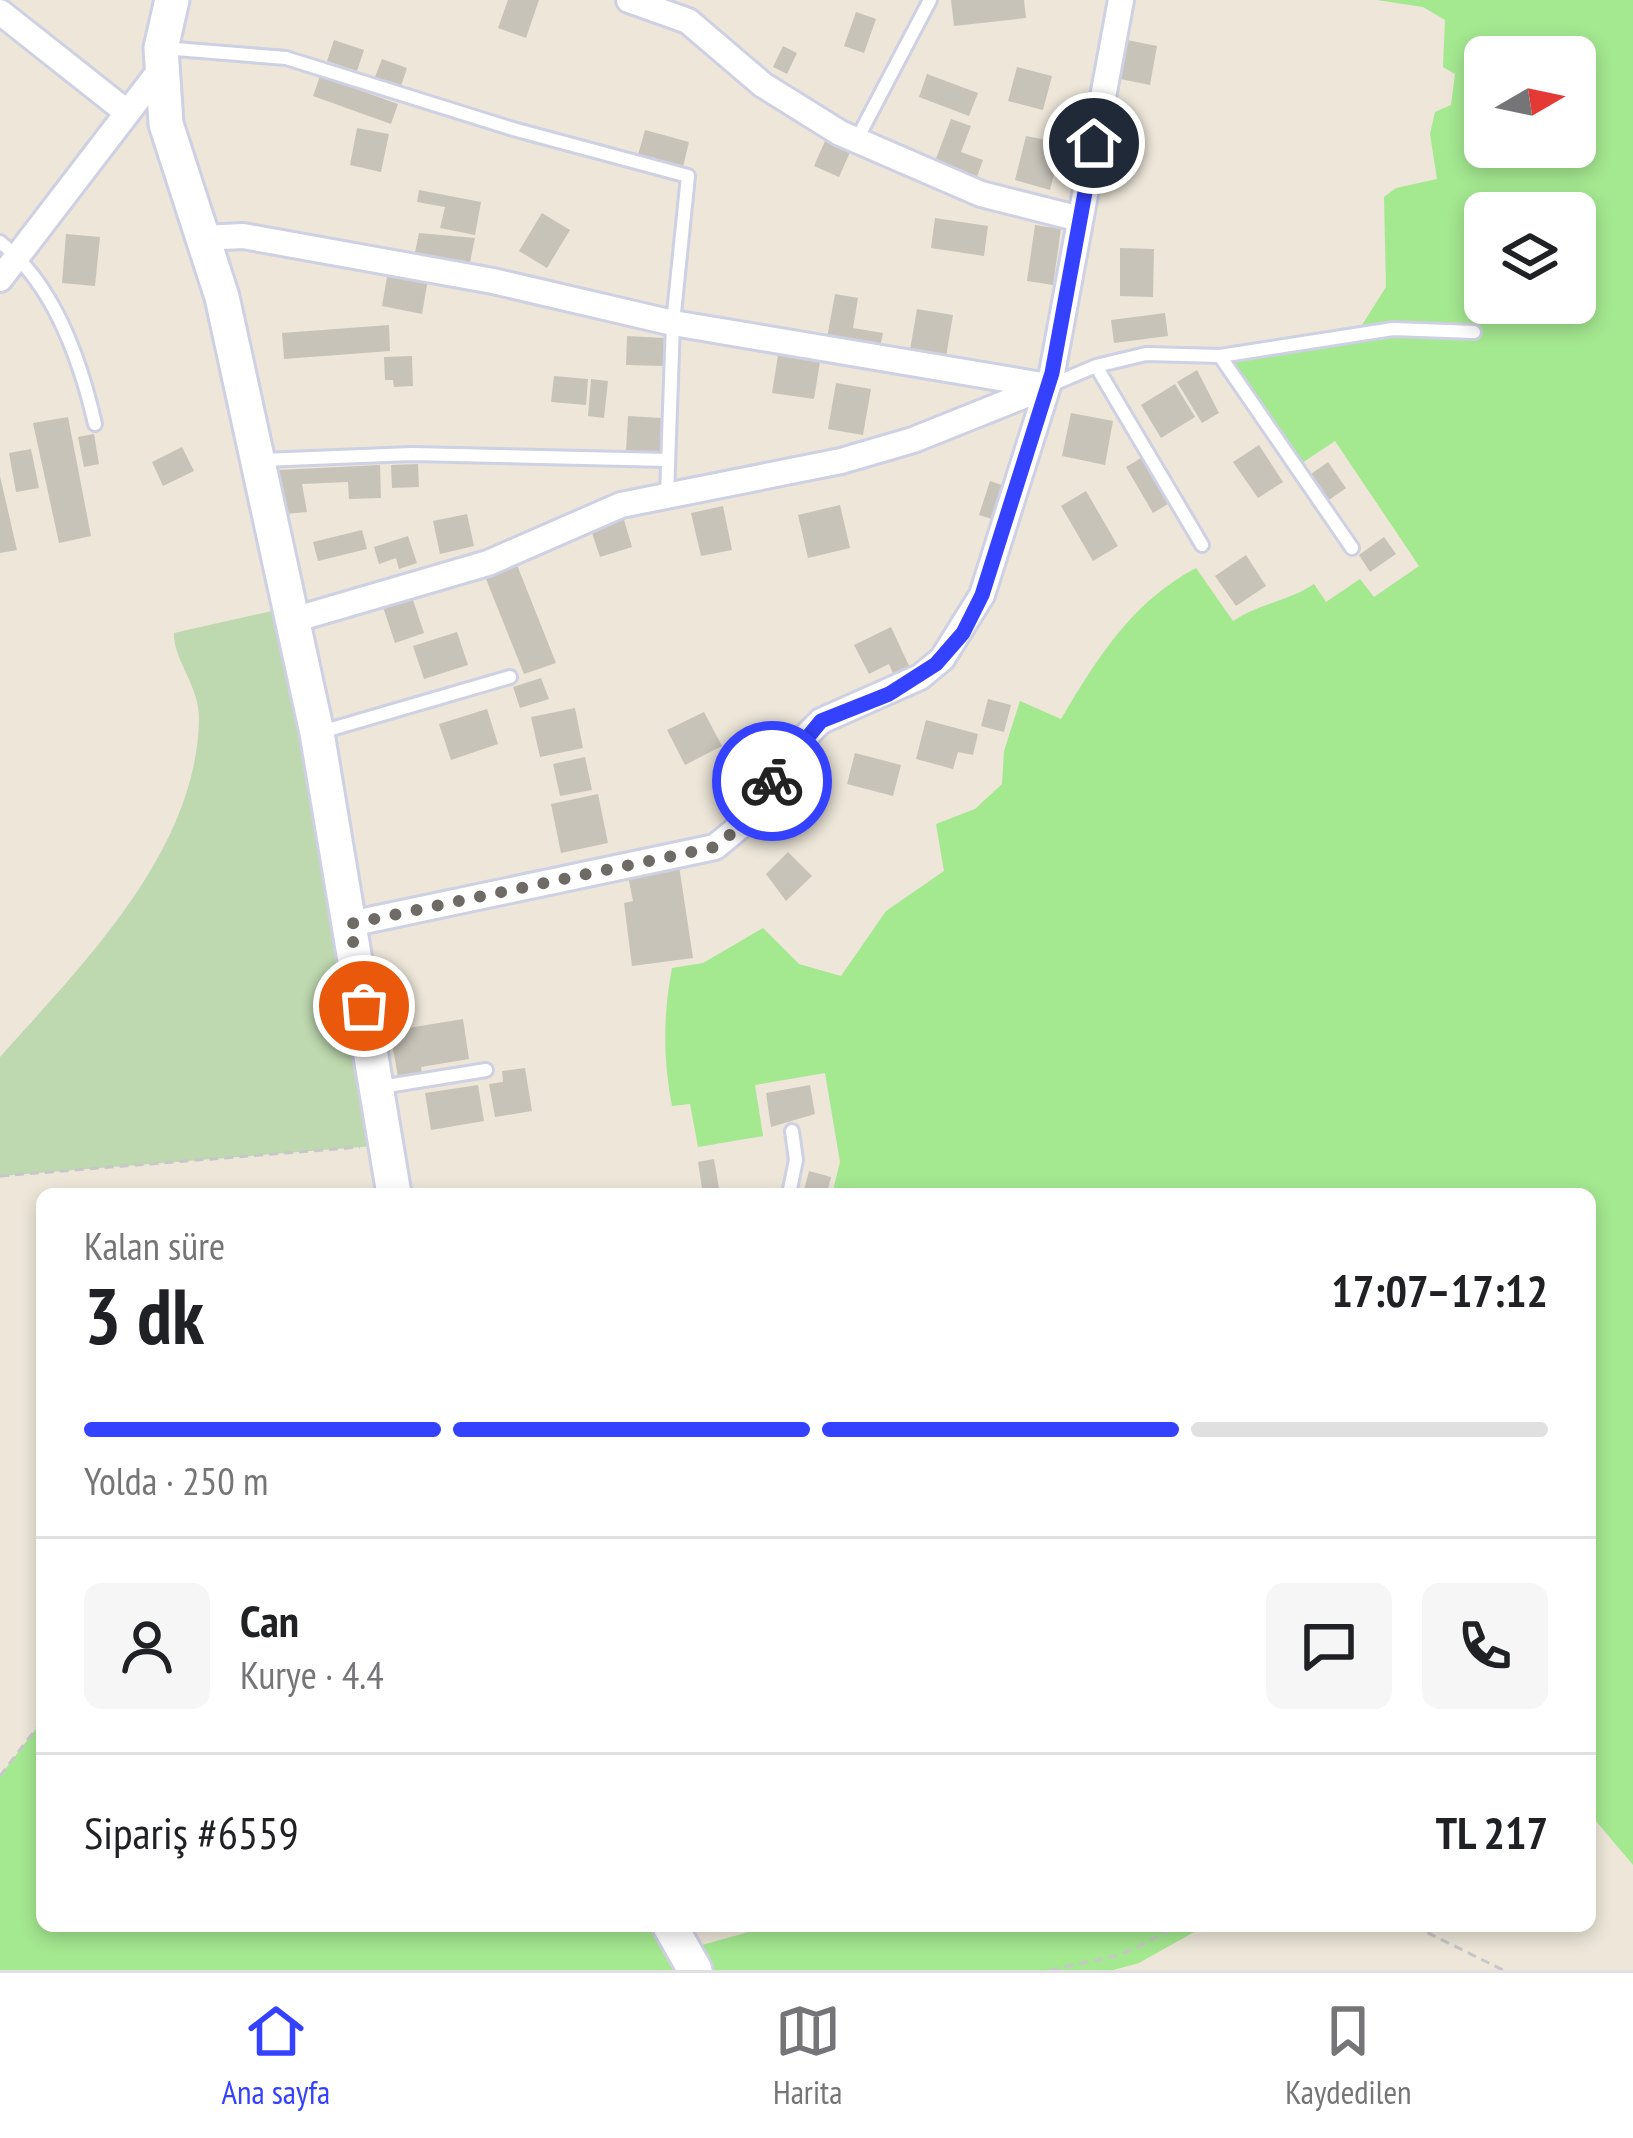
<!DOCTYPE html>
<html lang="tr">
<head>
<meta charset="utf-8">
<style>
  :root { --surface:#fff; --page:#f6f6f6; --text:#202124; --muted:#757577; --line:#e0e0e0; --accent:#3442ff }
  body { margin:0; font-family:"PT Sans Narrow",sans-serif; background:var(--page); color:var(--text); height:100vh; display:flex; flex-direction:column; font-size:45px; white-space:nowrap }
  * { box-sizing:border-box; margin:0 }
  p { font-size:39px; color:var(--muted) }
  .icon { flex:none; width:66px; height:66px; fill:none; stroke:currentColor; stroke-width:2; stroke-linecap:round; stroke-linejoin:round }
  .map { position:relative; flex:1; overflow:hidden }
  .side { position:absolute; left:36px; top:1188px; width:1560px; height:744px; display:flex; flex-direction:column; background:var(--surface); border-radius:18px; box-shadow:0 6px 18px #0003 }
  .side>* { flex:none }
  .needle { width:78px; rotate:81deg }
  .tools { position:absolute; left:1464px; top:36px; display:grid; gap:24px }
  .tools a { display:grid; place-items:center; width:132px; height:132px; border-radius:18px; background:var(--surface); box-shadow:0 6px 18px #0003; font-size:60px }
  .pin { position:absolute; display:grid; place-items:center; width:102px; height:102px; color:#fff; margin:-51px; border:6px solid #fff; border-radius:50%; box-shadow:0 3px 12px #0007 }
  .courier { position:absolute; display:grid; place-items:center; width:120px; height:120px; margin:-60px; border:9px solid #3442ff; border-radius:50%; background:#fff; color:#222; box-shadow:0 3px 15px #0007 }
  .headline em { font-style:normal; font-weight:700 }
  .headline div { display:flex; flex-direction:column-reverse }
  .headline { display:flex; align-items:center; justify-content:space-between; height:204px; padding:0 48px }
  h1 { font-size:78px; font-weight:700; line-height:90px }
  .bar { display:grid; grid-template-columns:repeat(4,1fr); gap:18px 12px; align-content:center; height:144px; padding:0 48px }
  .bar i { height:15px; border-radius:9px; background:var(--line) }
  .bar .selected { background:var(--accent) }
  .bar p { grid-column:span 4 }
  .line { display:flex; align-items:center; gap:30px; padding:0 48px; border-top:3px solid var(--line) }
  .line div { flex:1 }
  .round { display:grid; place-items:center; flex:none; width:126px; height:126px; border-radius:18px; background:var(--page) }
  .dock { display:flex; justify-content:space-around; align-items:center; height:168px; border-top:3px solid var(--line); background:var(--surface); font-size:33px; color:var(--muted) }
  .dock a { display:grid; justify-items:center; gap:6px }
  .dock .selected { color:var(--accent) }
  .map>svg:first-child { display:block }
  .green { fill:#a4e890; fill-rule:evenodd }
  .cemetery { fill:#bed8af }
  .building { fill:#c8c3b9 }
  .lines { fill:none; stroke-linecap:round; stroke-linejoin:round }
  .lane-casing { stroke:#ced0e3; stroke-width:18 }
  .street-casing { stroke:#ced0e3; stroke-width:30 }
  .secondary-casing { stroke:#ced0e3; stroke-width:39 }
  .path { stroke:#c7c7c7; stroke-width:3; stroke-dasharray:9 6; stroke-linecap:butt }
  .lane { stroke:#fff; stroke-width:12 }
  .street { stroke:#fff; stroke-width:24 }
  .secondary { stroke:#fff; stroke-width:33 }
  .done { stroke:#6e6b67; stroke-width:12; stroke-dasharray:0 21.6 }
  .route { stroke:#3442ff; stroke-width:15 }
</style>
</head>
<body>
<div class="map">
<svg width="1633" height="1970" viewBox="0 0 1633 1970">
  <rect width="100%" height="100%" fill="#ede6d9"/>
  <path class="green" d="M1377,0H1633V1865L1590,1814V1194H832L840,1162L825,1073L755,1085L763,1136L698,1147L690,1104L672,1106C663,1058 663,1016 672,968L703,963L763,928L799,964L841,976L886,911L944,871L936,824L975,809L1002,784L1004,751L1020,701L1061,719C1098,657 1132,602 1196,568L1233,621C1260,603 1287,602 1314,584L1326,602L1360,579L1374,597L1419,566L1335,441L1296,467L1220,356L1357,333L1386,287L1384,197L1396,188L1437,179L1430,134L1435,112L1451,105L1455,74L1443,67L1445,20L1423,7ZM1485,57H1575V147H1485ZM1485,213H1575V303H1485Z
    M42,1721V1926H670L684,1950L770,1926H1205L1139,1963L1113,1970H0V1776Z"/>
  <path class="cemetery" d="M290,607L386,1145L0,1176V1057C83,964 196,852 199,720C200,686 173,660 174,633Z"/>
  <path class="building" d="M508,0H539L526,38L498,28Z
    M951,0H1024L1026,18L954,26Z
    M856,12L876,19L864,53L844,46Z
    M1122,39L1157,46L1150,85L1115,78Z
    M334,40L364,50L357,71L327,61Z
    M783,46L797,53L787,74L773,67Z
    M382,59L407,68L401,86L375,77Z
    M1017,67L1052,76L1043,110L1008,101Z
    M927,74L978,93L969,116L919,97Z
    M320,76L398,104L391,124L313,96Z
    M951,119L971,126L961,152L983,160L974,185L932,169Z
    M357,128L389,134L381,172L350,165Z
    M645,130L689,142L683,167L638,155Z
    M1026,136L1062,143L1050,190L1015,180Z
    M826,139L851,150L839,177L814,166Z
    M419,190L481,202L475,235L440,228L445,207L417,202Z
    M542,213L570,230L547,268L519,251Z
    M935,218L988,226L984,256L931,248Z
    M1035,225L1061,229L1053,285L1027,281Z
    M419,233L475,238L469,267L414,257Z
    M66,234L100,237L95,286L62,283Z
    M1120,248L1154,249L1153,297L1120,296Z
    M388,271L428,279L422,314L382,306Z
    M835,294L858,298L853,328L883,333L880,347L827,338Z
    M917,309L953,315L946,357L910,350Z
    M1165,313L1168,336L1114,343L1111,320Z
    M389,325L390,351L284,359L282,333Z
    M627,336L664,338L663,366L626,365Z
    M778,355L820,362L814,399L772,393Z
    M412,356L413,386L394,387L393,380H385L384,357Z
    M1197,370L1219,413L1202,423L1177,382Z
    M554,376L588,379L586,405L551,402Z
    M591,379L608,381L604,418L588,416Z
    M836,383L871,389L863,435L828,429Z
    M1175,384L1195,417L1161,438L1141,405Z
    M1071,413L1113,421L1105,465L1062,456Z
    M628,416L661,418L660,452L626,451Z
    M68,417L91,536L59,543L33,423Z
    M94,434L99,464L84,467L78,437Z
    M1259,445L1283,482L1258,498L1233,462Z
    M182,447L194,471L163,486L152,462Z
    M31,449L39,488L16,492L9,453Z
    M1141,458L1168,504L1153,513L1126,467Z
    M1328,462L1346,488L1329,500L1311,474Z
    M418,464L419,487L392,488L391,465Z
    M380,465L381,498L349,499L348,482L302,484L307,512L285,514L278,470Z
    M0,476L17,550L0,553Z
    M990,481L1002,485L992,519L979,515Z
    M1086,491L1118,546L1093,561L1061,506Z
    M840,505L850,548L808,558L798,515Z
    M723,506L732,550L701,556L691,513Z
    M622,513L632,547L600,557L589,524Z
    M467,514L474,546L440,554L433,521Z
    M362,530L367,549L318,561L313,542Z
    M408,536L417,563L399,569L396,558L379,564L374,547Z
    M1384,537L1396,554L1370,572L1359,555Z
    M1246,555L1266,586L1236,606L1215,576Z
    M517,565L556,663L524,674L486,579Z
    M412,597L424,633L395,643L383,607Z
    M891,627L911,670L895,678L889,664L869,674L854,645Z
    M457,632L468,665L424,679L413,646Z
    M541,678L549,699L520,708L513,687Z
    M988,699L1011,705L1004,732L981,726Z
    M575,708L583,748L540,757L531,717Z
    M487,709L498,744L451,760L439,724Z
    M704,712L722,746L685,765L667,730Z
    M926,720L978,734L973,755L958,752L953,769L916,759Z
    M855,753L901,765L893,796L847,784Z
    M585,757L592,790L560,796L553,764Z
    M734,771L749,801L738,818L718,778Z
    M598,794L608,843L561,853L551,804Z
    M788,852L812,876L786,901L766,874Z
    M679,866L693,958L632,966L624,903L633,901L628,876Z
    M463,1019L469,1059L421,1067L422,1073L398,1077L390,1031Z
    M525,1068L532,1111L495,1117L489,1084L503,1082L502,1071Z
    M478,1085L484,1121L431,1130L425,1093Z
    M810,1085L815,1114L771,1127L766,1093Z
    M714,1159L720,1194H703L698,1162Z
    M809,1171L831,1177L827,1194H803Z"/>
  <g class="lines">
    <g class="lane-casing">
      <path id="lane" d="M163,48L286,58L513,129L688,176L673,323L667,495
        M856,141L930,0
        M0,242C54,284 80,359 95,424
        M1220,356L1352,548
        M1096,366L1202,545
        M1051,385L1096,366L1146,354L1220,356L1393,329L1474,332
        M262,460L412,454L668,460
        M321,732L510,677
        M381,1087L486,1070
        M789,1194L796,1160L792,1131"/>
    </g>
    <g class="street-casing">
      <path id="street" d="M629,0L688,21L763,85L840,133L981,194L1076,218
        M0,12L124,110
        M203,238L243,236L493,281L673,323L1048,386
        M0,279L161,69
        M293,620L488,563L621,505L841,461L913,440L1048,386
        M350,924L715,847L743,824L801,741L821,721L920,677L942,659L982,595L1052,373L1121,0"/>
    </g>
    <g class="secondary-casing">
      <path id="secondary" d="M172,0L161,48L166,124L222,297L317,733L394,1194
        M670,1926L695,1970"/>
    </g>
    <path class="path" d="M0,1176L360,1147
      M0,1776L42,1721
      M1414,1926L1503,1970
      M1050,1970L1120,1955L1180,1926"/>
    <use href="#lane" class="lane"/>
    <use href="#street" class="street"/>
    <use href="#secondary" class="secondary"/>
  </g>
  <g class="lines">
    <path class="done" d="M364,1006L350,924L715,847L743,824L772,781"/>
    <path class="route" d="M772,781L821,721L889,694L936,664L963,633L982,595L1052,373L1094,143"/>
  </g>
</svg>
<div class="tools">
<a><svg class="needle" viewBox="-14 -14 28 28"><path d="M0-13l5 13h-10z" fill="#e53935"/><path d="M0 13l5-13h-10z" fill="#757577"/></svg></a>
<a><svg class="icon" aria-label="layers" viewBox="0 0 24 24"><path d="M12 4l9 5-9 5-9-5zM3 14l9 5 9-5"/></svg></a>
</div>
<div class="pin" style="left:364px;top:1006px;background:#ea580c"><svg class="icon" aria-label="bag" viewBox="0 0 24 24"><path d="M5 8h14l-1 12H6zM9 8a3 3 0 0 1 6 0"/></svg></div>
<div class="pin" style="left:1094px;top:143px;background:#1f2937"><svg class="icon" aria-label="home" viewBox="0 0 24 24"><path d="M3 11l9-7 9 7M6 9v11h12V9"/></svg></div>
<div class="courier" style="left:772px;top:781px"><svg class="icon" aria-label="bike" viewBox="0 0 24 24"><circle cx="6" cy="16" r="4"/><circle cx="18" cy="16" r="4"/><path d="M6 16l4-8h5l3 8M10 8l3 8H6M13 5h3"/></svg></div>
<section class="side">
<div class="headline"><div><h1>3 dk</h1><p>Kalan süre</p></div><em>17:07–17:12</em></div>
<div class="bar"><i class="selected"></i><i class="selected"></i><i class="selected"></i><i></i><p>Yolda · 250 m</p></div>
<div class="line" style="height:216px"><a class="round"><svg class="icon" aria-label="person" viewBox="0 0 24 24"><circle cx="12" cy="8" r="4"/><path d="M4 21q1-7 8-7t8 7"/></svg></a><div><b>Can</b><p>Kurye · 4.4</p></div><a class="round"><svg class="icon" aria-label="chat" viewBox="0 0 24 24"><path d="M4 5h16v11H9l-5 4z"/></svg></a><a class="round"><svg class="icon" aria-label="phone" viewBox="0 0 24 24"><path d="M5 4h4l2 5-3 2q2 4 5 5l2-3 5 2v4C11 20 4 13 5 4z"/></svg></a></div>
<div class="line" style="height:156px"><div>Sipariş #6559</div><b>TL 217</b></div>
</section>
</div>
<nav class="dock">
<a class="selected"><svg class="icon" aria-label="home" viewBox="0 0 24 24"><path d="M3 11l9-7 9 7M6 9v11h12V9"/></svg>Ana sayfa</a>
<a><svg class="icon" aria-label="map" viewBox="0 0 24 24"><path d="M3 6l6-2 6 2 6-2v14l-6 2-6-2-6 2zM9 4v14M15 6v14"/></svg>Harita</a>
<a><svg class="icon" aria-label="saved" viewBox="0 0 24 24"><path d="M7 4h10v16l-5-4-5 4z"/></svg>Kaydedilen</a>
</nav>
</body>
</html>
